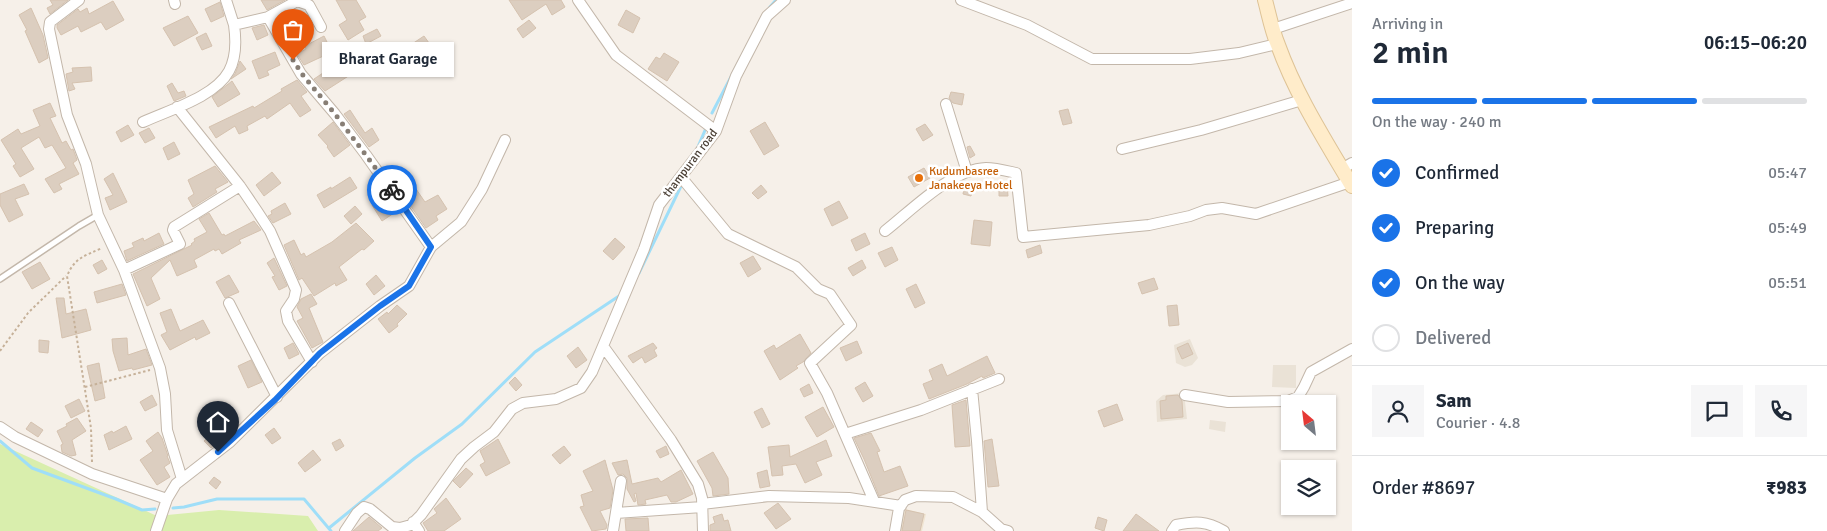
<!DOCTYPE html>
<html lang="en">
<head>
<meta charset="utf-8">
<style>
  :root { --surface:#fff; --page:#f6f6f7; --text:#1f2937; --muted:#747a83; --line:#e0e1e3; --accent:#1a73e8 }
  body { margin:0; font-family:Signika,sans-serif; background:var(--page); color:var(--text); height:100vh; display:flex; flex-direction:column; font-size:19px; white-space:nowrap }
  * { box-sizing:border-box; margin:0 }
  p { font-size:16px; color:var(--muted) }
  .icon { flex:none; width:28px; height:28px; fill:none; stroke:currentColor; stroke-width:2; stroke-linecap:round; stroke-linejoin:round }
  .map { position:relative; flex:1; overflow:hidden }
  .sheet { display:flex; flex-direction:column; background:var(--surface); width:475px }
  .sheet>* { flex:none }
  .needle { width:32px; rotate:332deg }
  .tools { position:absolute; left:1281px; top:395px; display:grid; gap:10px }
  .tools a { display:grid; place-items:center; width:55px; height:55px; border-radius:0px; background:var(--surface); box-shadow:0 1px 4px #0004; font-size:25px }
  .pin { position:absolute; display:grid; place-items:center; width:42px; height:42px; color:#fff; margin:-51px -21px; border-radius:50% 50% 50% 0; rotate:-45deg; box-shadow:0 0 5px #0007 }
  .pin .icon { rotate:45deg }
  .courier { position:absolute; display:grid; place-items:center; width:50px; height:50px; margin:-25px; border:4px solid #1a73e8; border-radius:50%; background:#fff; color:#222; box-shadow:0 1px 6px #0007 }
  .bubble { position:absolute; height:35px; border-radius:0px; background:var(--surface); box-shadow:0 1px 4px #0004; font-size:16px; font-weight:600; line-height:35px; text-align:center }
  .overview em { font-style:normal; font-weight:600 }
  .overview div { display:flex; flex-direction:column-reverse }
  .overview { display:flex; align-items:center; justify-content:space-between; height:85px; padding:0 20px }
  h1 { font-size:32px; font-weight:600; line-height:38px }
  .bar { display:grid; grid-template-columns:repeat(4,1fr); gap:8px 5px; align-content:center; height:60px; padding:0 20px }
  .bar i { height:6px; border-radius:4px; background:var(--line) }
  .bar .active { background:var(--accent) }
  .bar p { grid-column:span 4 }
  .line { display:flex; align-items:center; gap:12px; padding:0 20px; border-top:1px solid var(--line) }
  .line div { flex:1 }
  .round { display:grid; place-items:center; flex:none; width:52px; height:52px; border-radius:0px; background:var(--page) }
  ol { padding:0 20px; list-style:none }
  li { display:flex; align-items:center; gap:15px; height:55px }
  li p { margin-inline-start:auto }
  li .icon { padding:5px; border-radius:50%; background:var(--accent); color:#fff; stroke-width:4 }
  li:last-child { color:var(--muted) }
  li i { width:28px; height:28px; border:2px solid var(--line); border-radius:50% }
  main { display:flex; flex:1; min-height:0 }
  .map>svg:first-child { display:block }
  .residential { fill:#eae2d6 }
  .education { fill:#f0e4d1 }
  .green { fill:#d9eead }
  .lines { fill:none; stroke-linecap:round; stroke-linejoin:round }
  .stream { stroke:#9fdef8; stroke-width:3 }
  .building { fill:#dccec0; stroke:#d5c2af }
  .lane-casing { stroke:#c3b7aa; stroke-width:8 }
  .street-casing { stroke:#c3b7aa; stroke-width:12 }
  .secondary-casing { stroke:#dec396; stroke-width:16 }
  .path { stroke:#c6b199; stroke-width:2; stroke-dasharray:2.5 2.5; stroke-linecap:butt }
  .lane { stroke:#fff; stroke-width:5 }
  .street { stroke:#fff; stroke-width:10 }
  .secondary { stroke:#ffecca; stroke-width:14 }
  .done { stroke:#877e75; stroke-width:5; stroke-dasharray:0 9 }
  .route { stroke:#1a73e8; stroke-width:6 }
  .food-dot { fill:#e8710a; stroke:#fff; stroke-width:2 }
  .labels { text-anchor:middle; stroke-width:5; stroke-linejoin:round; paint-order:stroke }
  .street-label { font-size:12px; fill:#4b4036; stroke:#fff }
  .food-label { font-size:12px; fill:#c56008; stroke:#fff; text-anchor:start }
</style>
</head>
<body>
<main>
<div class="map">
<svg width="1352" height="531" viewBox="0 0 1352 531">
  <rect width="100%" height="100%" fill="#f6f0e9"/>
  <path class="residential" d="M1190,339L1198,358L1192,365L1185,367L1176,363L1174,345Z
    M1273,365H1296V388L1272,387Z
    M1184,393L1187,419L1157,422L1156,401L1163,395Z
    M1210,420L1226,422L1225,432L1209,429Z"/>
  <path class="education" d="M901,508L926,514L922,531H897Z"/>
  <path class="green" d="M0,444L157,516L219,510L308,516L318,531H0Z"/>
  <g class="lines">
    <path class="stream" d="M770,7L776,0
      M712,113L763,16
      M697,149L706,128
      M639,273L683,182
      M0,441L32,468L116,499L142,510L155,509
      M173,508L184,507L217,499H304L331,531
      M329,528L415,458L462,424L535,352L622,294"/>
  </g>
  <path class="building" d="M50,0H68L50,14L47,8L53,5Z
    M261,0H285L267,10Z
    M336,0H356L366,17L359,21L364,30L348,40L339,25L347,20Z
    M509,0H561L565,7L552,15L546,4L522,20Z
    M113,1L124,20L106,30L101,22L81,32L78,26L61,35L57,28V25L78,9L80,12L87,8L89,14Z
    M220,2L224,16L211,22L205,9Z
    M31,8L43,35L48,58L39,63L25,31L27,30L19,15Z
    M626,10L640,18L633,33L618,25Z
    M188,16L198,33L174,46L163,28Z
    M529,20L536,28L523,38L517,29Z
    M264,25L268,35L257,40L252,28Z
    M377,29L381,36L366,44L363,36Z
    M206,33L212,46L202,50L196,38Z
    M324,36L332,52L304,65L297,54L306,49L305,46Z
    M424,36L434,50L420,59L424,62L419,69L412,65L406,69L405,67L417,52L412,44Z
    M275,52L280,65L267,71L269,75L259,79L252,61Z
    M664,53L679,62L667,81L648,69L656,57L660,59Z
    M240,61L246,69L231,79L235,74Z
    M341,61L350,75L325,91L314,79Z
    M91,67L92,81L72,83L75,89L69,91L66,74L73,72L72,68Z
    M297,80L307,92L301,96L311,110L300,117L290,103L267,119L265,116L247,126L248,130L239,134L235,126L216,138L209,127L253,106L254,108L282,91L281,89Z
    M232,81L240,94L218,107L212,97Z
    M172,83L178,93L184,91L186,96L174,101L167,86Z
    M951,92L964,94L962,105L953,103L949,98Z
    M50,103L56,116L50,118L62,143L66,141L71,150L73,149L77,160L73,163L79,174L59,184L62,189L54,193L45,179L66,168L52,145L45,148L39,137L21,148L34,169L20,177L13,166L16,164L1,140L18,129L21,134L40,126L33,110Z
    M1068,109L1072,123L1063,125L1059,111Z
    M350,110L365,133L372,128L379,140L369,147L344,114Z
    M333,122L350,145L334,157L327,147L328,146L318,135Z
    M765,122L779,146L764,155L750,131Z
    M925,124L933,135L923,141L916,129Z
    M128,125L134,135L121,142L116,132Z
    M149,128L155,138L145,143L139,133Z
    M174,142L180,154L168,160L163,148Z
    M970,146L975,155L970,158L967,147Z
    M215,166L228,182L215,189L217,192L193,207L188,198L194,194L188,180Z
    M924,168L930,178L914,187L908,177Z
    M272,172L281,183L264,196L256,185Z
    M113,173L127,202L110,210L105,198L113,195L104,179Z
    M350,177L357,188L324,208L317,195L331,187V189Z
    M24,184L29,194L15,199L23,215L9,222L0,205V194Z
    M965,184L973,186L971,196L963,194Z
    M1007,184L1008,196H999V185Z
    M407,185L410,192L416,189L425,202L438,195L447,209L436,216L438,220L426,228L399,189Z
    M761,185L767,192L758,199L752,193Z
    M377,186L397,211L382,221L372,205L377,202L368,193Z
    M839,201L848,218L832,226L824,209Z
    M285,203L291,214L273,223L268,216L272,214L271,211Z
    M355,206L362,214L351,224L344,216Z
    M209,213L222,235L224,234L225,236L254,221L261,230L239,240L241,243L222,254L219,249L215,251L214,249L194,260L197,267L177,276L170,260L151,278L160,299L147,306L133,274L192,245L191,244L195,241L194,239L207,232L199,219Z
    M974,220L992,222L990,246L971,244Z
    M356,223L374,241L364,250L362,249L339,267L347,280L336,286L335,283L314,296L302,278L299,280L284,245L294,240L301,255L304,253L306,257L332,242Z
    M159,233L164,244L127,261L124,251L134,247L132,243L143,238L144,241Z
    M865,233L870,244L856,251L851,240Z
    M615,238L625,247L613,260L603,251Z
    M1040,245L1042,253L1028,258L1026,250Z
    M892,247L898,260L885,267L878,253Z
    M753,256L761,269L748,277L740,263Z
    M274,258L287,286L279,290L272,277L275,276L267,263Z
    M102,260L107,269L98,274L93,265Z
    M862,260L866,268L853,276L848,268Z
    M40,262L50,279L32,289L22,272Z
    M229,275L239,292L225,298L216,282Z
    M376,275L385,286L374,295L366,284Z
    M1154,278L1158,289L1142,294L1138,283Z
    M122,284L126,295L97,303L94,292Z
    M916,284L925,303L915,308L906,289Z
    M311,294L317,304L309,308L323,342L312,348L297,321L303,318L297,307L301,299Z
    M56,298H64L66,314L86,309L91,330L62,338Z
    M397,305L407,314L397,324L398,326L389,333L378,319L387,312L388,314Z
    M1177,305L1179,325L1169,326L1167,306Z
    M171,309L180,331L203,320L210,333L196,340L195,337L170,350L161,335L167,332L160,313Z
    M800,334L811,353L803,362L796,366L798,368L780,380L764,351L774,345L776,349Z
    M127,338L128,355L146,349L152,365L133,370L132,368L119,371L113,351L112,339Z
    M39,340L49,341L48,353L39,352Z
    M857,341L862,353L846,361L840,348Z
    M293,343L299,354L289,359L284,348Z
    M653,343L657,348L654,350L657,356L645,363L642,357L633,363L628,356Z
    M1188,343L1193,354L1182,359L1177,348Z
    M578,347L587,360L576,368L567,356Z
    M987,356L995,373L983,378L982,376L967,384L929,399L923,384L933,380L929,370L942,364L947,376Z
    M251,360L262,382L248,388L238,366Z
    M99,363L105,398L95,401L87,366Z
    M515,377L522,385L516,391L509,383Z
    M865,382L873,396L863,402L855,388Z
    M809,384L813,393L804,397L800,389Z
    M152,395L157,405L145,411L140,402Z
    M1178,395L1182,401L1183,417L1161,419L1160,401L1166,400V396Z
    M79,399L85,411L71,418L65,406Z
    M966,400L970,446L955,447L952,405Z
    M1117,404L1123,420L1104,427L1098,411Z
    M823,407L834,427L817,437L805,417Z
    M762,408L770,424L762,428L754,412Z
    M77,418L86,431L72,440L76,455L71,456L62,452L61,445L63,444L57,431L67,426L66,424Z
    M229,419L234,428L211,448L204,441L219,427L218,424Z
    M31,422L43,430L38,437L26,429Z
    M126,426L132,439L109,450L104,435L112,431L113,433Z
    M274,428L281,438L272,444L265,435Z
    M158,432L162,438L168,456H167L170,463L164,467L170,477L157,485L140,460L153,451L146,441Z
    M871,433L880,451L877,452L884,472L900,466L908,486L879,496L864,459L854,438Z
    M340,439L344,446L336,451L332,443Z
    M498,439L510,463L486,476L480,465L485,462L480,451Z
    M992,439L999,486L988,487L984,441Z
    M826,440L832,456L816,462L822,475L805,483L796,464L782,466L783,475L772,476L768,447L789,445L790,457Z
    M564,446L571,455L560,464L552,455Z
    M666,446L669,454L660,458L656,451Z
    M313,450L321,460L305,472L298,463Z
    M713,452L728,478L729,494L713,496L712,488L697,461Z
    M605,460L613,490L610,508L600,511L607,525L606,529L592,531L580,507L584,506L581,495L593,491L583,471Z
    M627,460L632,484L658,478L661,482L681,470L693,494L676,502H671L667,495L645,500L646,504L638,505L636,493L634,494L636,501L634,502L627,489V478L623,474L618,475L612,463Z
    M466,468L473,474L460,488L453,481Z
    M767,470L770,486L760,488L757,473Z
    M214,477L221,482L216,489L209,483Z
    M446,498L461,519L444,531H428L423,523L437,513L434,509Z
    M778,503L791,519L776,529L764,513Z
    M906,510L924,514L920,531H902Z
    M722,514L724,521L728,520L731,531H710V525L715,523L713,517Z
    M1136,514L1159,531H1123Z
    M369,517L382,528L378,531H353Z
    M1098,517L1107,520L1104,531L1095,528Z
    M648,518L649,531H626L625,519Z"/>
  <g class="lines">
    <g class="lane-casing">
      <path id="lane" d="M0,279L79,226L98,215"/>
    </g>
    <g class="street-casing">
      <path id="street" d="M79,0L50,22L49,29L67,115L86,164L98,215L124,270L180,244L173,230L174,227L240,186
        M174,0L175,4
        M226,0L234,25L268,17L301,74L335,114L366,155L431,247L461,222L482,189L505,140
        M578,0L616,55L716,131
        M961,0L1027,25L1092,59H1190L1239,53L1277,44
        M268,17L297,1L309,5L321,27
        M1273,29L1352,3
        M946,104L967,172
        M177,107L240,186L257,211L270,231L296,290L294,299L286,311L288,321L312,362
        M143,122C169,110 215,97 229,71C236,58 236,39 234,25
        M1122,149L1201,130L1302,100
        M1342,169L1352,163
        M681,177L728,234L796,267L818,289L830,294L851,325L810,363L827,393L874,501
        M885,231C911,211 951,169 986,168C995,168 1007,171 1016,173L1023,237L1149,225L1190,216L1206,210L1222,208L1256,214L1350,182
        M124,270L160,368L165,394L167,430L182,479
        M229,303L277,397
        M603,346L671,440L698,484L702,498L703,531
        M972,389L977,441L982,512L1001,529L1008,531
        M1185,395L1228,402L1288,401L1298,397L1304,387L1311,372L1352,349
        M0,427L15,437L92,474L167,499
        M845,434L921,410L999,379
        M702,504L769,496L849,498L901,506
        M616,513L702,507
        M413,522L419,531
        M156,531L167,499L176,484L230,442L320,353L380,306L409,286L431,247
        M345,531L357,513L364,507L370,509L392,527L400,528L411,525L421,515L461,459L474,447L494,432L512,409L523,403L556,399L581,388L592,372L644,249L659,205L716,131L736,76L767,16L785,0
        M613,531L621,481
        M895,531L899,508L905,500L916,496L953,497L982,512
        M1172,531L1176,525C1196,521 1206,521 1224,531"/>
    </g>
    <g class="secondary-casing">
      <path id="secondary" d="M1265,0C1269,15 1272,31 1278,45C1296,95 1325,140 1352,186"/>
    </g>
    <path class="path" d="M0,351L28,313L66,276
      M85,387L150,370
      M92,462L91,428L67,276C75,257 85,256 102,248"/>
    <use href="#lane" class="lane"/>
    <use href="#street" class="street"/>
    <use href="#secondary" class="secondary"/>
  </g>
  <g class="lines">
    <path class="done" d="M293,60L302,74L335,114L392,190"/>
    <path class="route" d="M218,452L275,400L320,353L380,306L409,286L431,247L392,190"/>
  </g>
  <circle class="food-dot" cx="919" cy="178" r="5"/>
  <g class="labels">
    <g class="street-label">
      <text transform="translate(690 163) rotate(-53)" y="4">thampuran road</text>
    </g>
    <g class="food-label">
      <text x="929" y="175">Kudumbasree<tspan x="929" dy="14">Janakeeya Hotel</tspan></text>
    </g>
  </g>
</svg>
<div class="tools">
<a><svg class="needle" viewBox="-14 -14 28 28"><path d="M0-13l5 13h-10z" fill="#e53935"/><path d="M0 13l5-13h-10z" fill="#747a83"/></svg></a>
<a><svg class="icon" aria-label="layers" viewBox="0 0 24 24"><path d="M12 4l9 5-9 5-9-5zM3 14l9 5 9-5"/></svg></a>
</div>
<div class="pin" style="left:293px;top:60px;background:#ea580c"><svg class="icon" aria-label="bag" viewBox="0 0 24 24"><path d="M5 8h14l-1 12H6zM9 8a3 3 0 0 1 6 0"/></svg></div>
<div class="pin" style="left:218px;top:452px;background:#1f2937"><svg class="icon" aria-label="home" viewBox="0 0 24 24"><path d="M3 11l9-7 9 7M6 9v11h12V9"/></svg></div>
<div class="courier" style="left:392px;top:190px"><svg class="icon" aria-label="bike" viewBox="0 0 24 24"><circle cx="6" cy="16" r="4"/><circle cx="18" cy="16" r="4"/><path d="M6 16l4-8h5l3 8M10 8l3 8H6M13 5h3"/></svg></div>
<div class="bubble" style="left:322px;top:42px;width:132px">Bharat Garage</div>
</div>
<section class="sheet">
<div class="overview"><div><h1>2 min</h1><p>Arriving in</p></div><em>06:15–06:20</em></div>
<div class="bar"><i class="active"></i><i class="active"></i><i class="active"></i><i></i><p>On the way · 240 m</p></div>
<ol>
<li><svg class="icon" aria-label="check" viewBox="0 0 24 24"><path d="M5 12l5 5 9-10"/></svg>Confirmed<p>05:47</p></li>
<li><svg class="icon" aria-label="check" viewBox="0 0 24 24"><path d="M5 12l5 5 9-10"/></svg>Preparing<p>05:49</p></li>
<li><svg class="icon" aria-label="check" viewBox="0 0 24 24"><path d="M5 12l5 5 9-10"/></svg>On the way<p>05:51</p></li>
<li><i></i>Delivered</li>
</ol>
<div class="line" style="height:90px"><a class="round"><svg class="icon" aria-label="person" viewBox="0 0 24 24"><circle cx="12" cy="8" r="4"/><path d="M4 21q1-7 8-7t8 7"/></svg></a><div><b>Sam</b><p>Courier · 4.8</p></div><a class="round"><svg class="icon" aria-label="chat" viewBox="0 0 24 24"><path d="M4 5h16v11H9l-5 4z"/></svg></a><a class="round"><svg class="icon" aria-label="phone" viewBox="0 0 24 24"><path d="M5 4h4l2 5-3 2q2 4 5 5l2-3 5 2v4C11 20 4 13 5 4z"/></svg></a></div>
<div class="line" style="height:65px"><div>Order #8697</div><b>₹983</b></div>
</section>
</main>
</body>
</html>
